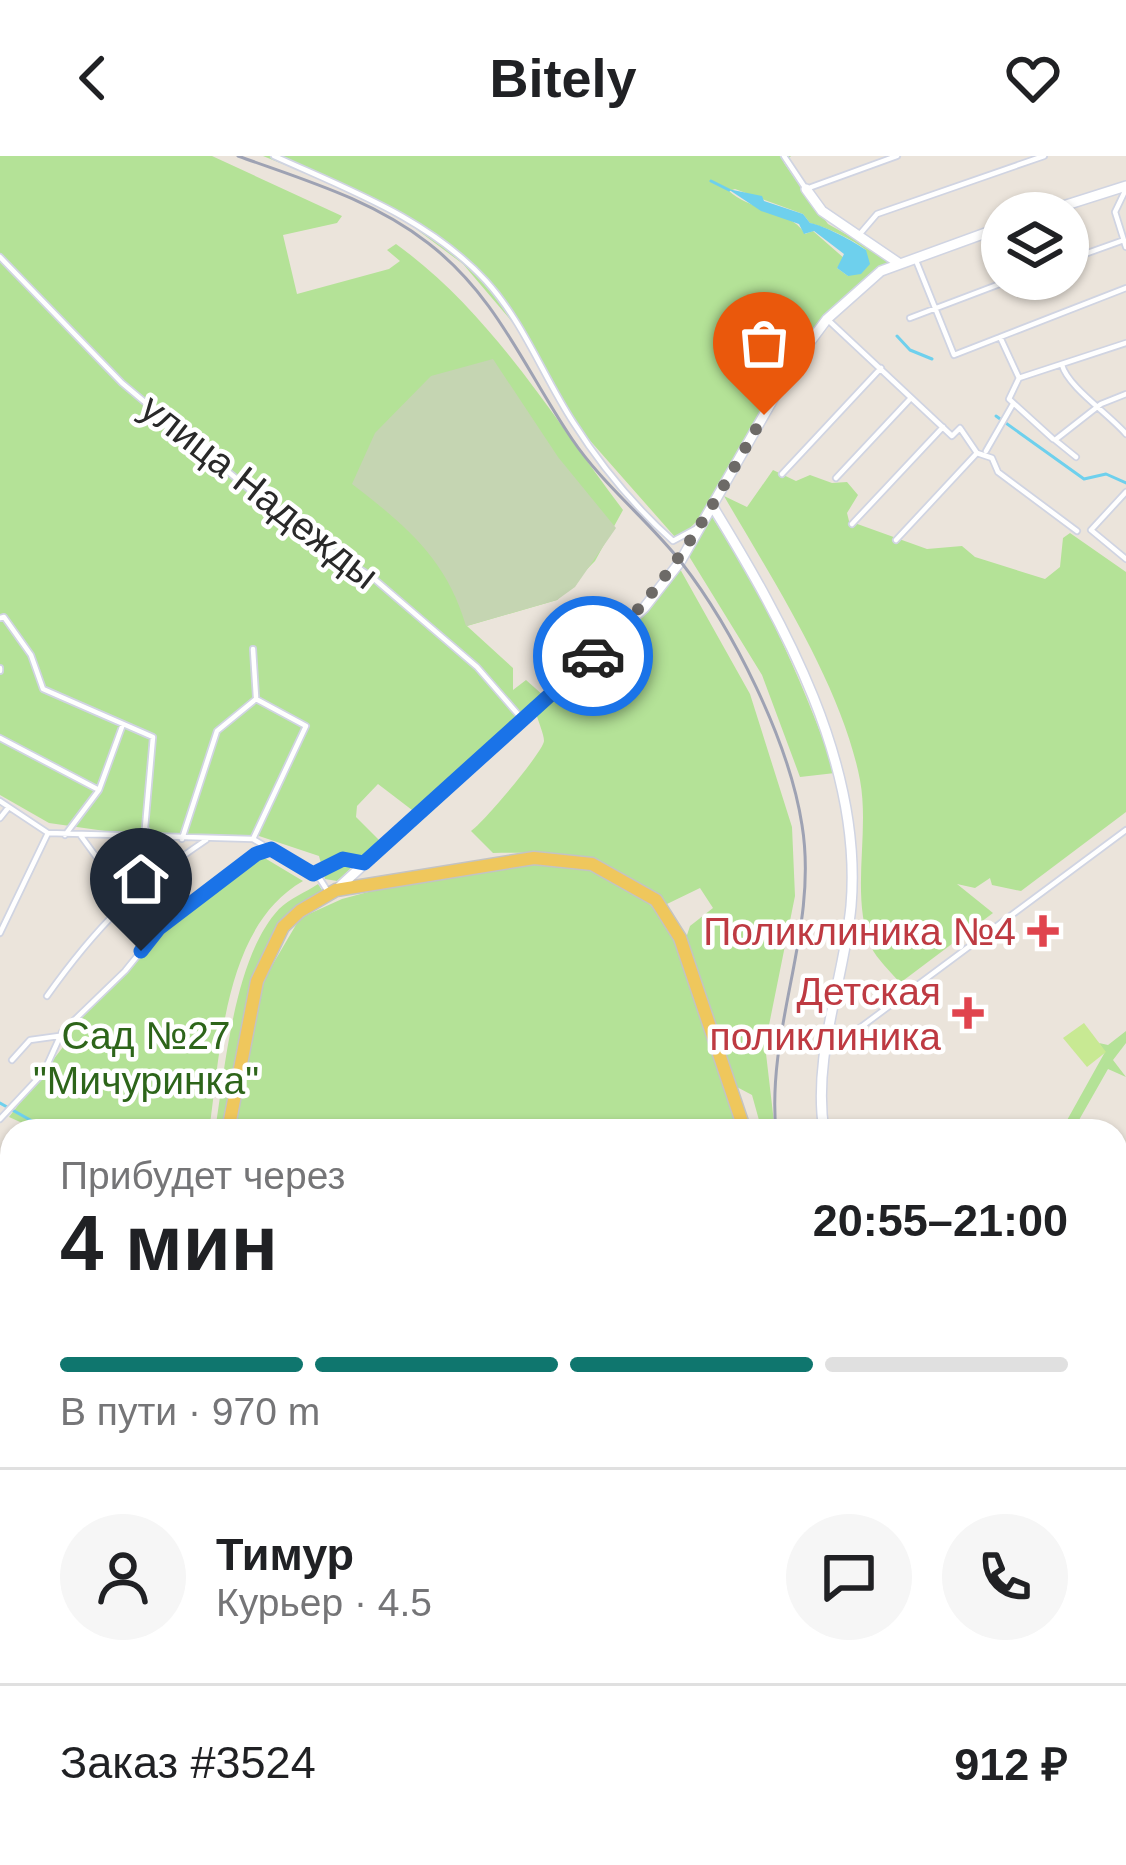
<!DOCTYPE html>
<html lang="ru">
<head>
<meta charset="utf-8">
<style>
  :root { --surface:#fff; --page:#f6f6f6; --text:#202124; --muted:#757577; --line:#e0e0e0; --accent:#0f766e }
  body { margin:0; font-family:Arial,sans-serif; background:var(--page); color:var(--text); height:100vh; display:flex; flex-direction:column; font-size:45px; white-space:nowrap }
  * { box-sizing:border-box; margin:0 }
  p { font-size:39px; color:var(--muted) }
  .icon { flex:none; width:66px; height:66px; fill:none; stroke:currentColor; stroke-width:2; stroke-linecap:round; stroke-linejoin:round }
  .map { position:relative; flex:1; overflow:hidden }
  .side { position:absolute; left:0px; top:963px; width:1128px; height:747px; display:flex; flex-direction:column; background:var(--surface); border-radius:36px 36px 0 0; box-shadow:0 3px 9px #0004 }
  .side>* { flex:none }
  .controls { position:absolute; left:981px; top:36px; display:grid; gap:24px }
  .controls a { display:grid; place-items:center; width:108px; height:108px; border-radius:50%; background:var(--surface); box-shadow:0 3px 9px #0004; font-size:60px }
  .pin { position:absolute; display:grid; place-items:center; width:102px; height:102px; color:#fff; margin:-123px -51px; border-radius:50% 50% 50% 0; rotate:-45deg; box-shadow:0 0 12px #0007 }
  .pin .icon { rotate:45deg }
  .courier { position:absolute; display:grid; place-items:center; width:120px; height:120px; margin:-60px; border:9px solid #1a73e8; border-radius:50%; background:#fff; color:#222; box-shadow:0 3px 15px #0007 }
  .headline em { font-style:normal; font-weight:600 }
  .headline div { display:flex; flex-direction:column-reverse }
  .headline { display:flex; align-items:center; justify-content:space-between; height:204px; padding:0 60px }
  h1 { font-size:78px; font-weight:600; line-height:90px }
  .bar { display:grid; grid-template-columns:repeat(4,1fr); gap:18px 12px; align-content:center; height:144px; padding:0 60px }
  .bar i { height:15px; border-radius:9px; background:var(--line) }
  .bar .on { background:var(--accent) }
  .bar p { grid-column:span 4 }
  .line { display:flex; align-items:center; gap:30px; padding:0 60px; border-top:3px solid var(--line) }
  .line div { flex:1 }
  .round { display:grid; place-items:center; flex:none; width:126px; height:126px; border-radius:63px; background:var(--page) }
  header { display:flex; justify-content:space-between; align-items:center; height:156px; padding:0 60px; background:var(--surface); font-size:54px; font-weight:600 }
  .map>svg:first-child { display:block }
  .green { fill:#b4e297; fill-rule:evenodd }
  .cemetery { fill:#c5d5b2 }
  .pitch { fill:#c8e993 }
  .water { fill:#6ed0ed }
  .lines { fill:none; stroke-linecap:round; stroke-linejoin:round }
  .stream { stroke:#6ed0ed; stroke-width:3 }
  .street-casing { stroke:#d0d4e2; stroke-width:8 }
  .secondary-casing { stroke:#d0d4e2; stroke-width:12 }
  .primary-casing { stroke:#c3c3c3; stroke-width:15 }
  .street { stroke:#fff; stroke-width:4.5 }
  .secondary { stroke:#fff; stroke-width:9 }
  .primary { stroke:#efc75c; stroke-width:12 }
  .rail { stroke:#9ea2b3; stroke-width:3 }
  .done { stroke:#6d6a67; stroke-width:12; stroke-dasharray:0 21.6 }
  .route { stroke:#1a73e8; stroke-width:15 }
  .health-dot { fill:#e0444e; stroke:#fff; stroke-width:4.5 }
  .labels { text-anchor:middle; stroke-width:9; stroke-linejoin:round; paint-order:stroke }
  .street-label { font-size:39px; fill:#292929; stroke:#fff }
  .health-label { font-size:39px; fill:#be3a42; stroke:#fff; text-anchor:end }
  .park-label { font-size:39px; fill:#2d651a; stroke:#fff }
</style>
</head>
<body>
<header><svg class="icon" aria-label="back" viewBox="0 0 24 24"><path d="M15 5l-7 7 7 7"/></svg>Bitely<svg class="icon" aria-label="heart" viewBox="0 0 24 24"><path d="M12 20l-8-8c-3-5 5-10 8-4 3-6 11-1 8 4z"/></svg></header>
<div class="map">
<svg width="1126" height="1709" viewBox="0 0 1126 1709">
  <rect width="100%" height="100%" fill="#ebe4db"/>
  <path class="green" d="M0,0H212L342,60L337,67L283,79L297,138L389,113L400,105L387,94L396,88C492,157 553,262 623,354L595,405L557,444L467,470L513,512V534L526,524L544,540L412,654L378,628L357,650L356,661L380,685L337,725L325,723L319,700L256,679L140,680L49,667L0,639Z
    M263,0H791L784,7L828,68L895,106C794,145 727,367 675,381L571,263L537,195L463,108L384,49ZM735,33L803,58L810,67C828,72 852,83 866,94L848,120L837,112L845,103L813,75L805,78C791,54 750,55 729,35Z
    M773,314L796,325L810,319L832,327L847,326L858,339L847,357L849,365L927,393L962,390L975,401L1045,423L1060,411L1063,382L1070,377L1126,416V656L1021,735L992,729L990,722L975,732L957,728L993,757L900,827C891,816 877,803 871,791C850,738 870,678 860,624C842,530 772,423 724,340L747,351Z
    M712,361C765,440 804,528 835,617L800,621L762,519L687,397Z
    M680,413L750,538L792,671L795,740L765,889L775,975H762L752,939L735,930L686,782L690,770L713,752L700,732L667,748C610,700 565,695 493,697L471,675C484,666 543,596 544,585C544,578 538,565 536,557L646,455Z
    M623,466L554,530L542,517V510L599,473Z
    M263,701L303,725C224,770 221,893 209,975H40L9,961L70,882L65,875L161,775L245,709Z
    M516,707C584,707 637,719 675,780L742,975H232L260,830L300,762L342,743L409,725Z
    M318,728L322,734L276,770L252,827L223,975H215C225,913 234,801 279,753C289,743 306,736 318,728Z
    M1126,875V887L1113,904L1126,921L1108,913L1079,964L1095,975H1061L1105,896L1099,887L1108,889Z"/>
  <path class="cemetery" d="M493,203L558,301L616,372L575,431L557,444L466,470C447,403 404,368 352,328L375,277L431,220Z"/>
  <path class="pitch" d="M1084,867L1106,896L1087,911L1063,882Z"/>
  <path class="water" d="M728,33L762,40L764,45L803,58L810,67C823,69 855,86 866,94L870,108L861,118L848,120L837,112L844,98L814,75L804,78L799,68L761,55Z
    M1126,1491V1709H421L426,1698H1116V1494Z"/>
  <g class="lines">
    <path class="stream" d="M711,25L729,34
      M897,180L910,194L932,203
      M996,260L1084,323L1106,318L1126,327
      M0,947L32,965"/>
    <g class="street-casing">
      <path id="street" d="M274,0C349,34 429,63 486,125C524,167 543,220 573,266C601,310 635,351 673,385L701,370
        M784,0L806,33L897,0
        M1126,33L1115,56L1126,91
        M859,79L877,58L1044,0
        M0,101L122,227L299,375L372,421L477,511L523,564
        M915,102L954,199L1126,132
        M1068,104L1124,84
        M910,162L1013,123
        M827,163L952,280L960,272L977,297L992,302L998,316L1077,375
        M1000,181L1019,222L1126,187
        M1062,209C1068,231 1109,258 1126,278
        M1019,222L1009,243L1053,283
        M986,295L1013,248
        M1076,301L1055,284L1101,248L1126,238
        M782,318L881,212
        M836,322L910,243
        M1126,336L1091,374L1126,403
        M852,368L943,271
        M896,384L977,297
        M0,462L4,461L31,499L43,533L153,581L145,672L153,683
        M253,493L256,541
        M0,512V515
        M0,582L99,634
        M0,645L48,677L253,683L320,723L327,734
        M0,662L8,652
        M65,679L99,634L123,568
        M81,680L127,743
        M182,683L217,575L256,543L306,570L253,683
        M313,718L343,703L363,707
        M0,777L48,677
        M47,840C96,771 136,731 206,684
        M826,897L1126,674
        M12,904L30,884L59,880
        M0,963L44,916L62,876L125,815L159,773L256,698L271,693
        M1116,1059L1126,1052
        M2,1119L12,1095
        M0,1148L12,1162"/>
    </g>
    <g class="secondary-casing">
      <path id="secondary" d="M806,33L822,55L900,108
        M1041,57L1126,30
        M713,351C784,467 863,608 851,750C844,824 812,900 824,975
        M337,733L644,452L680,406L792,210L827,163L881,115L1002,71
        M1116,1338L1126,1340"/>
    </g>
    <g class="primary-casing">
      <path id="primary" d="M228,975L257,825L283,771L300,755L336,734L534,702L592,708L656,744L680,782L745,975
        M1116,1216L1126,1206
        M0,1241L12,1231"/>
    </g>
    <use href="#street" class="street"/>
    <use href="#secondary" class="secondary"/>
    <use href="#primary" class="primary"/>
    <path class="rail" d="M238,0C304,24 371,43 428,87C497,140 525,214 572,283C603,329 647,363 681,406C733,473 789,585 802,669C819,773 766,871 776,975
      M1116,1152L1126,1145
      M355,1709L371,1698"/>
  </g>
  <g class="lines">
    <path class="done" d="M593,500C674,424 710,354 764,259"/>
    <path class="route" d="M141,795L159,772L256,698L271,693L313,718L343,703L364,707L593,500"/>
  </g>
  <g class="health-dot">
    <path d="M1037 757h12v12h12v12h-12v12h-12v-12h-12v-12h12z"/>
    <path d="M962 839h12v12h12v12h-12v12h-12v-12h-12v-12h12z"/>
  </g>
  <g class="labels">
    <g class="street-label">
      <text transform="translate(260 335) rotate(38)" y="14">улица Надежды</text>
    </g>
    <g class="health-label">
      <text x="1016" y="789">Поликлиника №4</text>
      <text x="941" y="849">Детская<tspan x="941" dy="45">поликлиника</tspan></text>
    </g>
    <g class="park-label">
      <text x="146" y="893">Сад №27<tspan x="146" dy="45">"Мичуринка"</tspan></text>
    </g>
  </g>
</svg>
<div class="controls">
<a><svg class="icon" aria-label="layers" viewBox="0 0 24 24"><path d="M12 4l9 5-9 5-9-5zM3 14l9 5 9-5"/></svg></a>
</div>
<div class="pin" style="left:764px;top:259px;background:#ea580c"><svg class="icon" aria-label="bag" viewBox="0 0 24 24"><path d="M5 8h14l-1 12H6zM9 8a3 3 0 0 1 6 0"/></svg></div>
<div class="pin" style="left:141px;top:795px;background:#1f2937"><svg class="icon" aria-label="home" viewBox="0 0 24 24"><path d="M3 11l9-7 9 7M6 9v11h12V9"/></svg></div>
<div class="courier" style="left:593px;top:500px"><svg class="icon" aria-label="car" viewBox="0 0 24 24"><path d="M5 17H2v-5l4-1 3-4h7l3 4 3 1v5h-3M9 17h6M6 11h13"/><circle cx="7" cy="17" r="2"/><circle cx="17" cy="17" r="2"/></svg></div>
<section class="side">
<div class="headline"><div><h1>4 мин</h1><p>Прибудет через</p></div><em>20:55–21:00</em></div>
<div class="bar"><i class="on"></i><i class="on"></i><i class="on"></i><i></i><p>В пути · 970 m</p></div>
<div class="line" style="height:216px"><a class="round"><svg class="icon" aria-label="person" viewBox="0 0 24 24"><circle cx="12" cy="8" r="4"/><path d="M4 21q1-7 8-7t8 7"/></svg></a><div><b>Тимур</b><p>Курьер · 4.5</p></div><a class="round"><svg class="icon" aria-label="chat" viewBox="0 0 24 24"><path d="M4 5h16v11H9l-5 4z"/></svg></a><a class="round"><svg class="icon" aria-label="phone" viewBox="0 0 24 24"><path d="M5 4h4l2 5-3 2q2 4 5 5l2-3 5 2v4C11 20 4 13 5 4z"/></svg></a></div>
<div class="line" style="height:156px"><div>Заказ #3524</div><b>912 ₽</b></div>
</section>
</div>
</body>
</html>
